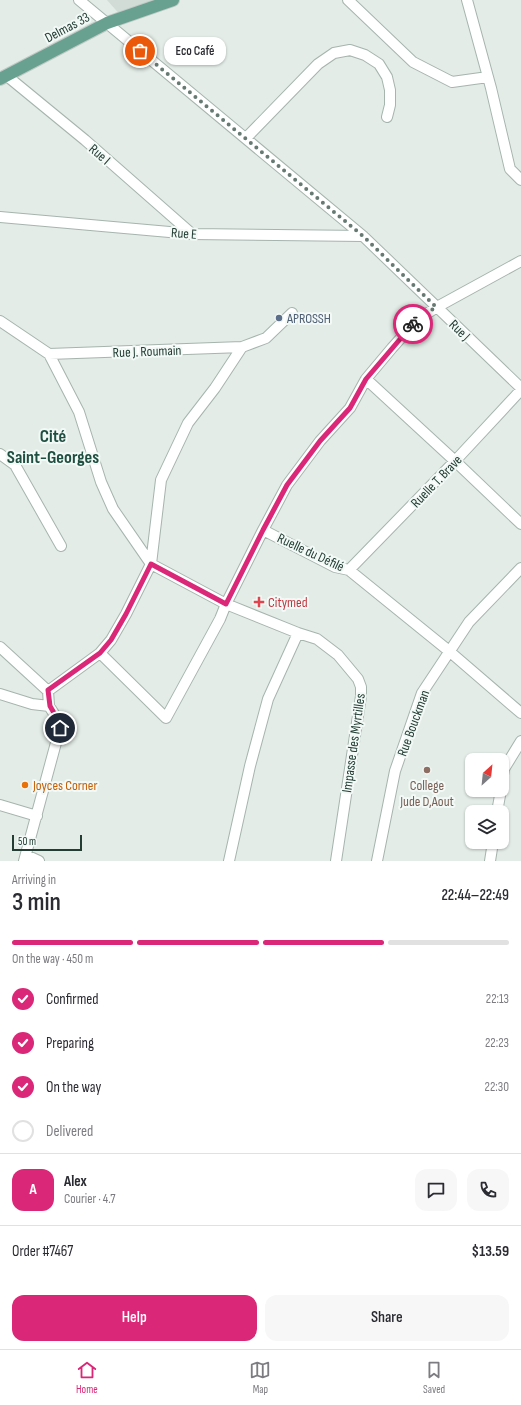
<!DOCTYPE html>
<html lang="en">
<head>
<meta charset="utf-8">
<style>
  :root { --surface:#fff; --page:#f7f7f7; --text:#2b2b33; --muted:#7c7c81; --line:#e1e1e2; --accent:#db2777 }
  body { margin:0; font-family:"Sofia Sans Condensed",sans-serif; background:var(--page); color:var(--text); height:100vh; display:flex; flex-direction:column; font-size:15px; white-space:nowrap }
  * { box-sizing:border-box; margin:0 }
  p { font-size:13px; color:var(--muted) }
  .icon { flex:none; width:22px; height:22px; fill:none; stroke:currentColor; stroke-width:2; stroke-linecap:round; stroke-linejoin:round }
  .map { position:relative; height:861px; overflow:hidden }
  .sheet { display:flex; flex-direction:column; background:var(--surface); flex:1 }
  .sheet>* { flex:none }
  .needle { width:26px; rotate:27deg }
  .controls { position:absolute; left:465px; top:753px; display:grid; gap:8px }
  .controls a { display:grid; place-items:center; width:44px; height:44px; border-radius:8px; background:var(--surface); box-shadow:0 1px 3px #0004; font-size:20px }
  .scale { position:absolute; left:12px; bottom:10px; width:70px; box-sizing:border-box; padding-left:4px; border:2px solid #233d35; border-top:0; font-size:11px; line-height:14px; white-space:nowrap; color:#233d35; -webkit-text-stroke:3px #f3f9f6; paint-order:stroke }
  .pin { position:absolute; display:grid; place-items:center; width:34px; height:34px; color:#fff; margin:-17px; border:2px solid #fff; border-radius:50%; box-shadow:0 1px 4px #0007 }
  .courier { position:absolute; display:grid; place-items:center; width:40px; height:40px; margin:-20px; border:3px solid #db2777; border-radius:50%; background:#fff; color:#222; box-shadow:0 1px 5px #0007 }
  .bubble { position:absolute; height:28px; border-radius:12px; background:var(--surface); box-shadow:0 1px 3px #0004; font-size:13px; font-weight:600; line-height:28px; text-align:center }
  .head em { font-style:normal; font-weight:600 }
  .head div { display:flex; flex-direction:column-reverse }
  .head { display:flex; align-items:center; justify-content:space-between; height:68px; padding:0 12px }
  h1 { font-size:26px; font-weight:600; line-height:30px }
  .bar { display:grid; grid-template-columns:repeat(4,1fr); gap:6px 4px; align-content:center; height:48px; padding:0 12px }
  .bar i { height:5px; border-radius:3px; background:var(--line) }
  .bar .current { background:var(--accent) }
  .bar p { grid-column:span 4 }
  .line { display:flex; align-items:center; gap:10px; padding:0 12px; border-top:1px solid var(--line) }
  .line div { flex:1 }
  .round { display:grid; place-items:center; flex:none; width:42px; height:42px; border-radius:12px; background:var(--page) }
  ol { padding:0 12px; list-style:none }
  li { display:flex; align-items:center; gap:12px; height:44px }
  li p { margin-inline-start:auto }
  li .icon { padding:4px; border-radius:50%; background:var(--accent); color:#fff; stroke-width:4 }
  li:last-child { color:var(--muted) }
  li i { width:22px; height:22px; border:2px solid var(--line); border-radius:50% }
  .action { display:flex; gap:8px; margin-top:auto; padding:8px 12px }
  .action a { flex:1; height:46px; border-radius:12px; background:var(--accent); color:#fff; font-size:16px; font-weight:600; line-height:46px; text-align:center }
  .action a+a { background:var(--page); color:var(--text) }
  .dock { display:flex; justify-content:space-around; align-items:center; height:56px; border-top:1px solid var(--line); background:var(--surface); font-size:11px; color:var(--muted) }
  .dock a { display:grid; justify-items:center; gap:2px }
  .dock .current { color:var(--accent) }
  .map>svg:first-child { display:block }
  .built { fill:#d1dcd6 }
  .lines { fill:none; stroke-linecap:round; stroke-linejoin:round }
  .minor-casing { stroke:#a6b4ae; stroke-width:12 }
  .major-casing { stroke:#c1c9c6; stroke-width:14 }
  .minor { stroke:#fff; stroke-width:10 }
  .major { stroke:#68a18f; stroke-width:12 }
  .done { stroke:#667a73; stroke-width:4; stroke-dasharray:0 7.2 }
  .route { stroke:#db2777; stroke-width:5 }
  .service-dot { fill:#5c6f8a; stroke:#f3f9f6; stroke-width:1.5 }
  .health-dot { fill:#e0444e; stroke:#f3f9f6; stroke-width:1.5 }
  .education-dot { fill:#8d6e63; stroke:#f3f9f6; stroke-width:1.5 }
  .food-dot { fill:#e8710a; stroke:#f3f9f6; stroke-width:1.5 }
  .labels { text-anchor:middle; stroke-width:4; stroke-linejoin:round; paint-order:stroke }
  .street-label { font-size:14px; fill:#233d35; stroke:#f3f9f6 }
  .service-label { font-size:14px; fill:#4e5e75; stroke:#f3f9f6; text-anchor:start }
  .health-label { font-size:14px; fill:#be3a42; stroke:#f3f9f6; text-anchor:start }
  .food-label { font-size:14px; fill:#c56008; stroke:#f3f9f6; text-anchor:start }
  .education-label { font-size:14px; fill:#785e54; stroke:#f3f9f6 }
  .district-label { font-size:18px; font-weight:bold; fill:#1f4f41; stroke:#f3f9f6 }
</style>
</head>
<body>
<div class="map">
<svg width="521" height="861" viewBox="0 0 521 861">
  <rect width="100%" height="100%" fill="#e3ece7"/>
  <path class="built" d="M107,0H173L123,18Z"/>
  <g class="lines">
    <g class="minor-casing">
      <path id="minor" d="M79,0L363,236L521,388
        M348,0L413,62L452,82L488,77
        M467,0L491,88L510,169L521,180
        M7,76L85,140L192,234
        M246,138L318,64L334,53L350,50L365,55L379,64L387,77L390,90V105L387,117
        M0,217L192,234L363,236
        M0,321L49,354L242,347L266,338L292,313
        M49,354L79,412L101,482L113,509L151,564L226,604L298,633L317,639L338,655L358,679L361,687V696L336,861
        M366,379L455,461L521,524
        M0,454L15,465L61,546
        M263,530L335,567L349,570L449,651L521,713
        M349,570L455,461L521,390
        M0,647L48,691
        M100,653L166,718L220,619L226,604L263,530L287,485L320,441L350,408L366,379L392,348L417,320L437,307L521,261
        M48,691L100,653L111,640L126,614L151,564L161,480L188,423L215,388L242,347
        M0,694L32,704L49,706
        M502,781L504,769L521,741
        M0,805L37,816
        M497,812L501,790
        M26,855L39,861
        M24,861L60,728L58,720L49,706L48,691
        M229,861L250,766L268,699L298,633
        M377,861L395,771L422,693L469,622L521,568
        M490,861L493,842"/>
    </g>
    <g class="major-casing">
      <path id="major" d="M0,79L107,23L173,0"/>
    </g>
    <use href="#minor" class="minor"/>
    <use href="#major" class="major"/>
  </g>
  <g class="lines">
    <path class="done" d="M140,51L363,236L436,307L417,320L413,324"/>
    <path class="route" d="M60,728L58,720L50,706L48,690L100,653L111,640L126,614L151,564L226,604L263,530L287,485L320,441L350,408L366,379L413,324"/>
  </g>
  <circle class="service-dot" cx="279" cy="318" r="4"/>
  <path class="health-dot" d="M257 596h4v4h4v4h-4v4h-4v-4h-4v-4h4z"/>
  <circle class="education-dot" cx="427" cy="770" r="4"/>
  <circle class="food-dot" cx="25" cy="785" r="4"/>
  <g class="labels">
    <g class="street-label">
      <text transform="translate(67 27) rotate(-28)" y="5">Delmas 33</text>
      <text transform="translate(100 154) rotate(41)" y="5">Rue I</text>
      <text transform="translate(184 233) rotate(4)" y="5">Rue E</text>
      <text transform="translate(460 330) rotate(44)" y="5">Rue J</text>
      <text transform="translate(147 351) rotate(-2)" y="5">Rue J. Roumain</text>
      <text transform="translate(436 481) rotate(-46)" y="5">Ruelle T. Brave</text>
      <text transform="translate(311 552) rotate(25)" y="5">Ruelle du Défilé</text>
      <text transform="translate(413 723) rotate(-70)" y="5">Rue Bouckman</text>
      <text transform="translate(353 743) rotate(-82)" y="5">Impasse des Myrtilles</text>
    </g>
    <g class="service-label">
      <text x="287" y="323">APROSSH</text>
    </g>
    <g class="health-label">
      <text x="268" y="607">Citymed</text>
    </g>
    <g class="food-label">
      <text x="33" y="790">Joyces Corner</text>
    </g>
    <g class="education-label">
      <text x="427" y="790">College<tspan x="427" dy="16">Jude D,Aout</tspan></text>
    </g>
    <g class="district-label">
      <text x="53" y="442">Cité<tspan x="53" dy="21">Saint-Georges</tspan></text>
    </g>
  </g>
</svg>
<div class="controls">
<a><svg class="needle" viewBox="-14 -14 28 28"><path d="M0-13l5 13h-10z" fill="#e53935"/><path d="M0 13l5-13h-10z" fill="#7c7c81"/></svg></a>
<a><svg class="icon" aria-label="layers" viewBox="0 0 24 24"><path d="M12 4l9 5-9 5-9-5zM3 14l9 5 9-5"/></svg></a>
</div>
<div class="scale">50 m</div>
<div class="pin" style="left:140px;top:51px;background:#ea580c"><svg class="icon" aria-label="bag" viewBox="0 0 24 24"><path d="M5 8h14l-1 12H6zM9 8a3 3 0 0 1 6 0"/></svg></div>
<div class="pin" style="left:60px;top:728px;background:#1f2937"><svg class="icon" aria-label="home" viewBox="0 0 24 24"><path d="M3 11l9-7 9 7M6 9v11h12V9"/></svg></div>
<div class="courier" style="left:413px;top:324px"><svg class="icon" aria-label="bike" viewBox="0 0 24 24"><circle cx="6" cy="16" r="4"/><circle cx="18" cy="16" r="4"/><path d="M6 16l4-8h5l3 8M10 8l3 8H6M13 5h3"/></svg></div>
<div class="bubble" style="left:164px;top:37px;width:62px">Eco Café</div>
</div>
<section class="sheet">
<div class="head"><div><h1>3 min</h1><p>Arriving in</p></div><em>22:44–22:49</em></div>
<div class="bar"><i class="current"></i><i class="current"></i><i class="current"></i><i></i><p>On the way · 450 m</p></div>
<ol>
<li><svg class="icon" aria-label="check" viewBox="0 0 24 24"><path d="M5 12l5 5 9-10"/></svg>Confirmed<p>22:13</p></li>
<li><svg class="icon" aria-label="check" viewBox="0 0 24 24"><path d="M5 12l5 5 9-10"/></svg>Preparing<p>22:23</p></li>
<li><svg class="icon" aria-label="check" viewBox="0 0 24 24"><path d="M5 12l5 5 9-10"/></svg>On the way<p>22:30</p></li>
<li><i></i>Delivered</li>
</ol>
<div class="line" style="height:72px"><b class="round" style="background:var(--accent);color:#fff">A</b><div><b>Alex</b><p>Courier · 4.7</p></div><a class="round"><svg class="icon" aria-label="chat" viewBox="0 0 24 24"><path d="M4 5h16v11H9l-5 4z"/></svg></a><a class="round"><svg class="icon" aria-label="phone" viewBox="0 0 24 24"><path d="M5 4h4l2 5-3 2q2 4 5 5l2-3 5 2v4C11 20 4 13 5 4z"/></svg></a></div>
<div class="line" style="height:52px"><div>Order #7467</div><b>$13.59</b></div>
<div class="action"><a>Help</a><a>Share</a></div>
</section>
<nav class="dock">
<a class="current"><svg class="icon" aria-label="home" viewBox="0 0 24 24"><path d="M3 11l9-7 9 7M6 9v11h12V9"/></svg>Home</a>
<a><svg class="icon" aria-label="map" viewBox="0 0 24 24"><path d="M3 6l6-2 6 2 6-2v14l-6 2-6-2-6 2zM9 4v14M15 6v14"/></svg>Map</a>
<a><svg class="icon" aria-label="saved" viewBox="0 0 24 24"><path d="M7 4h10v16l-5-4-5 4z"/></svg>Saved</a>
</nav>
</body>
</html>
